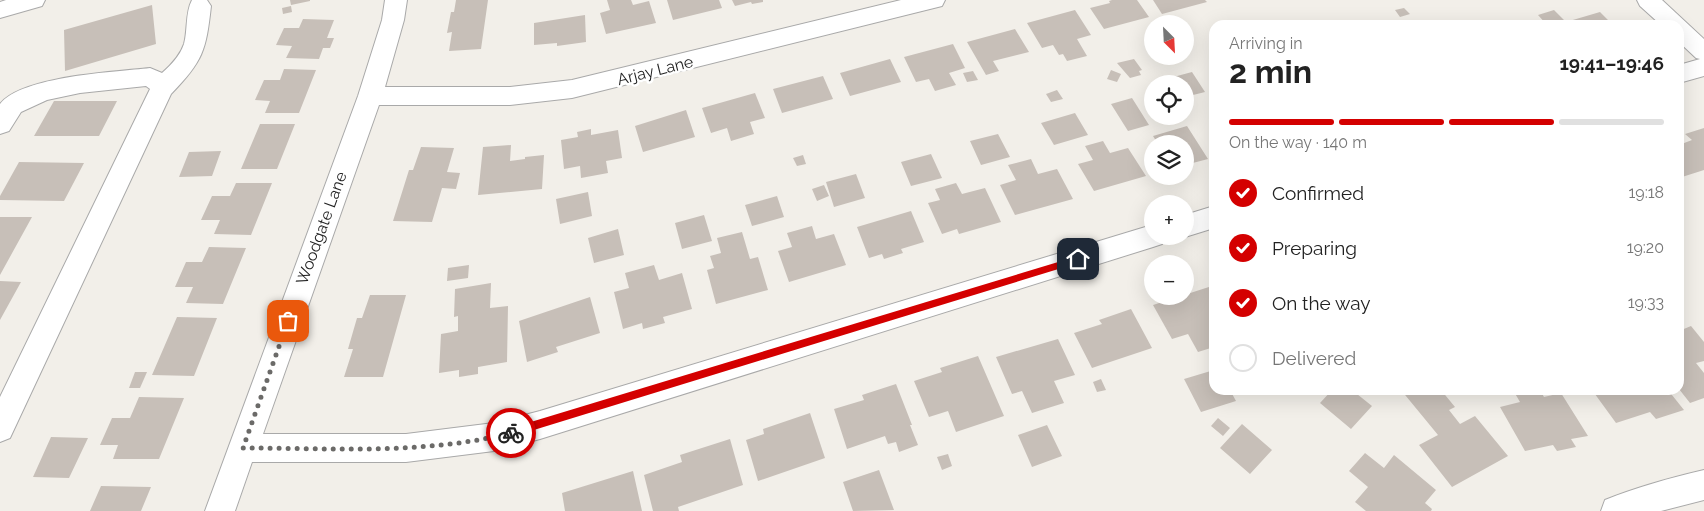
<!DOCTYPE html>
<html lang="en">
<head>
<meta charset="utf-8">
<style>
  :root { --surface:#fff; --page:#f2f2f2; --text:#222; --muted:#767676; --line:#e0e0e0; --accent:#d40000 }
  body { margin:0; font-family:Raleway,sans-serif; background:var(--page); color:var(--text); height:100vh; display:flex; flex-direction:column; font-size:19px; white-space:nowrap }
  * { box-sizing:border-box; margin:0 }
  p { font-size:16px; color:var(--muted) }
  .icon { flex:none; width:28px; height:28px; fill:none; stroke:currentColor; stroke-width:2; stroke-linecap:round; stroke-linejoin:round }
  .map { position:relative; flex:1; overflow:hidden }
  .details { position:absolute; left:1209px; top:20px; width:475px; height:375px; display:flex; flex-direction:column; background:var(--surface); border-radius:15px; box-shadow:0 5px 20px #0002 }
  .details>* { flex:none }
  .needle { width:32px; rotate:156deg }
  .controls { position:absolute; left:1144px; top:15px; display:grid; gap:10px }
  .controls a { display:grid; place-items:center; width:50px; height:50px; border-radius:50%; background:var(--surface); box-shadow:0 5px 20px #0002; font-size:25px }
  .pin { position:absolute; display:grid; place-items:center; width:42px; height:42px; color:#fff; margin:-21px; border-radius:10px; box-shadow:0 2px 8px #0006 }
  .courier { position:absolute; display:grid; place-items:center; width:50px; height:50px; margin:-25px; border:4px solid #d40000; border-radius:50%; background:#fff; color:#222; box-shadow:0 1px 6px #0007 }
  .summary em { font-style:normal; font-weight:700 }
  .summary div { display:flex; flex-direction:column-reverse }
  .summary { display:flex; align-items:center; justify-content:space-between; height:85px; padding:0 20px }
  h1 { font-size:32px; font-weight:700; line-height:38px }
  .bar { display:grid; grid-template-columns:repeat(4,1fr); gap:8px 5px; align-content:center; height:60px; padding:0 20px }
  .bar i { height:6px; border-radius:4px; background:var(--line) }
  .bar .active { background:var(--accent) }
  .bar p { grid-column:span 4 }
  ol { padding:0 20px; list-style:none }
  li { display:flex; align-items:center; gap:15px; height:55px }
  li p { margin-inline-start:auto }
  li .icon { padding:5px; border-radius:50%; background:var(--accent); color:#fff; stroke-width:4 }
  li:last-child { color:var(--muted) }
  li i { width:28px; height:28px; border:2px solid var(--line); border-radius:50% }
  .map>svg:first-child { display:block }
  .building { fill:#c7bfb8 }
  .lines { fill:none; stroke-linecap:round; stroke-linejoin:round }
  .minor-casing { stroke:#a9a9a9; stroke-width:2 }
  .minor { fill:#fff; fill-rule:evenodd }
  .route { fill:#d40000 }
  .done { stroke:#6b6a68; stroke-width:5; stroke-dasharray:0 9 }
  .labels { text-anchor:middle; stroke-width:5; stroke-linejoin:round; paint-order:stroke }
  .street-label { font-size:16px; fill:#222; stroke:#fff }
</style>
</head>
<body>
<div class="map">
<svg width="1704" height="511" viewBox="0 0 1704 511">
  <rect width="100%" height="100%" fill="#f2efe9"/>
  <path class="building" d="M290,0H310V1L291,5Z
    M456,0H488L481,49L449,51L452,32L447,33L451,12H454Z
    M607,0H631L633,5L649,1L656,23L606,34L600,13L610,10Z
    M667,0H719L722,8L673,20Z
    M732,0H763V2L752,4L751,2L735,6Z
    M1112,0H1137L1149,17L1104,29L1090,8L1110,3L1109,1Z
    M1153,0H1205L1207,2L1162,14Z
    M152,5L156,44L65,71L64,30Z
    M291,6L292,12L283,14L282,8Z
    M1404,8L1410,14L1400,17L1395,10Z
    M1075,10L1091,35L1077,39L1087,56L1067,61L1063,54L1059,55L1053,45L1042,48L1027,23Z
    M1554,10L1566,22L1600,12L1613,25H1547L1538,15Z
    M585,15L586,42L557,46V43L534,45V23Z
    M303,19L334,20L327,38H334L330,48H323L319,59L286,58L292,46L276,45L284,28H299Z
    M1015,29L1029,52L993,61L999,71L986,75L967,42Z
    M953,44L965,68L949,73L956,85L935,91L929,79L916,82L904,57Z
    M890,59L901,82L850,96L840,73Z
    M1134,59L1142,70L1139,71L1141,75L1130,78L1117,63Z
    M284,69L316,70L299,113H265L270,101L255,100L264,80H280Z
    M1111,70L1121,74L1117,82L1107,79Z
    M973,71L978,80L967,82L963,73Z
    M1192,72L1205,92L1185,97V84H1169L1166,79Z
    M823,76L833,99L782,113L773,89Z
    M1057,90L1063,99L1051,102L1046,94Z
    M755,93L765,118L750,122L754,134L731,141L727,128L711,133L702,108Z
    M1132,98L1149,125L1128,131L1111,104Z
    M54,101H117L99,136H34Z
    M686,110L695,137L643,152L635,126Z
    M1075,113L1088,135L1054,145L1041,123Z
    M260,124H295L277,169H241Z
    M1187,126L1208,159L1185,165V144H1158L1153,136Z
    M1704,128V170L1682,177L1679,174V145L1692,140L1685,134Z
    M591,129V135L618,130L622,158L606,161L608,173L581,178L580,166L564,169L561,140L578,137L577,132Z
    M998,134L1010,157L981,165L970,141Z
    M1103,141L1110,153L1128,148L1146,176L1094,191L1078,164L1093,160L1085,146Z
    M511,145L510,161L525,159V157L544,155L542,189L478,195L483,147Z
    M421,147L454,148L447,172L460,173L456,189L442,188L432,222L393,221L409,170H413Z
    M221,151L212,176L179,177L189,152Z
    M931,154L942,178L911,186L901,162Z
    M803,155L806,164L797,166L793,158Z
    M1031,159L1038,174L1057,169L1073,199L1015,215L1000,185L1016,180L1008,165Z
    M19,162L84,163L64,201L0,200V196Z
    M856,174L865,198L834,207L826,182Z
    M236,183H272L251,235L214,234L220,220H201L212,196H230Z
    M956,183L962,194L985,188L1001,222L959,234L957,229L942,234L928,203L940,200L935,189Z
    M824,185L829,196L817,201L812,189Z
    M588,192L592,216L560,224L556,199Z
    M777,196L784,217L752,226L745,205Z
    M911,211L924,242L901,249L903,253L884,259L882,254L869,258L857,227Z
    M704,215L712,241L682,249L675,223Z
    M0,217H32L0,275Z
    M812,226L816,239L834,234L846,265L789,282L778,251L792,247L787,233Z
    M618,229L624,255L594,263L588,238Z
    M742,232L750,259L758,257L768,290L716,304L707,270L714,268L710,256L721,253L717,238Z
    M209,247L246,248L223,304L186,303L193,287H175L186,262H202Z
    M469,265L468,278L447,281L448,268Z
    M654,265L659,280L682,273L692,309L663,317L665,323L643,329L642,323L623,329L614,292L629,288L625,273Z
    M0,281L21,282L0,320Z
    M491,283L490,308L508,306L507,362L478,367V374L459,377V370L439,373L441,334L458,331V316L454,317L455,289Z
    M1212,286L1214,290V326L1211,327L1214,333V347L1198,352L1188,334L1172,339L1153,305Z
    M370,295H406L383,377H344L353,349H348L357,318H362Z
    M590,297L600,333L556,347L558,352L527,362L519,321Z
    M1131,309L1152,348L1092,368L1074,333L1102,324L1099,320Z
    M177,317L217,318L194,376L152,375Z
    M1691,326L1704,342V361L1696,363L1704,373V398L1690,403L1679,389V331Z
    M1058,339L1075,375L1054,381L1064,403L1032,413L1022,391L1012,394L996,357Z
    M978,356L1004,416L956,432L948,411L929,417L914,381L942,372L940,368Z
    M1214,370V390H1230L1236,401L1201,412L1184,379Z
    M135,372H147L140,388H129Z
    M1101,379L1106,390L1097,392L1093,382Z
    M896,384L912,425H910L918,445L899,452L896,442L888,444L885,436L847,449L834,409L864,400L862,395Z
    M1332,390H1352L1372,406L1351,429L1320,403Z
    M1401,390H1441L1455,407L1449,410L1460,424L1475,416L1508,456L1452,487L1419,445L1438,435Z
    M1513,390H1540L1544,397L1561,393L1588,436L1571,439L1576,447L1557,451L1553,445L1525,451L1500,407L1520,402Z
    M1592,390H1668L1684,410L1656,419L1650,412L1616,423Z
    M139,397L184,398L159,459H113L118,445H100L112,418H130Z
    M810,413L825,458L758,481L746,440L764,434L763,429Z
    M1218,418L1230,428L1223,436L1211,426Z
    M1242,424L1272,450L1250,474L1220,448Z
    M1047,425L1062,456L1032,467L1018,435Z
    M51,437L88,438L69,478L33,477Z
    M730,439L743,485L678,507L679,511H653L644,475L682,462L680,455Z
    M1365,453L1384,468L1394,455L1436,490L1425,503L1432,509L1431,511H1366L1355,502L1368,487L1349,471Z
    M948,454L952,466L942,470L937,457Z
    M879,470L894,510L853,511L843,482Z
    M633,471L642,511H565L562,493Z
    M101,486L151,487L141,511H90Z"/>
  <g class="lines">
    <g class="minor-casing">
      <path id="minor" d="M6,0H45L42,6L0,18V2Z
        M192,0H207L211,6C206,51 203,61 171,94L10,438L0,442V397L150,89L146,86L80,93L47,100L21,112L9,131L0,134V104C22,76 115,72 150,68L162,73C171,65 180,56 184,44C188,30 185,13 192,0Z
        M385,0H407L404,20L385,87H510L572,80L901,0H945L942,6L934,8L572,98L510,105H379L263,434H406L494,423L540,411L1152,225V236H1166L1162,244L1153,247L540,439L494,451L406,462H252L235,511H205L358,96L382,20Z
        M1637,0H1662L1704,39V76L1679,83V65L1700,59L1696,58L1679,42V25H1661L1640,6Z
        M1214,206V228L1185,237L1183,236H1185V215Z
        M1704,470V500L1661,511H1601L1605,500C1637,487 1670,478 1704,470Z"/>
    </g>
    <use href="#minor" class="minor"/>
  </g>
  <path class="route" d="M1078,256L1083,259L1078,263L511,437L506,433L511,428Z"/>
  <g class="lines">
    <path class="done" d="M288,321L243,448C331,448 424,455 511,433"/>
  </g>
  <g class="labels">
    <g class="street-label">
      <text transform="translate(655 70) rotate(-14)" y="6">Arjay Lane</text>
      <text transform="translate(321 228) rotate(-70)" y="6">Woodgate Lane</text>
    </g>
  </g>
</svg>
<div class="controls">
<a><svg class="needle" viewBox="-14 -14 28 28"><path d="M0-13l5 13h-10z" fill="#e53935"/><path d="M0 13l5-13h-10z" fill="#767676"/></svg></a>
<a><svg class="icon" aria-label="locate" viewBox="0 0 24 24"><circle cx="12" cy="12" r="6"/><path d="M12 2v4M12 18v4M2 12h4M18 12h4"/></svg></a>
<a><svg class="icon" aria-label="layers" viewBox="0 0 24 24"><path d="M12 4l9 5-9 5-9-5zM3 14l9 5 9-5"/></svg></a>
<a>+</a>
<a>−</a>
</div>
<div class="pin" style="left:288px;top:321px;background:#ea580c"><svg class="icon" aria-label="bag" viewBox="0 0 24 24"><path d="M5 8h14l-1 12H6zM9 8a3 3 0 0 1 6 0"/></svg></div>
<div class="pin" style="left:1078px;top:259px;background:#1f2937"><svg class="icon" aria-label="home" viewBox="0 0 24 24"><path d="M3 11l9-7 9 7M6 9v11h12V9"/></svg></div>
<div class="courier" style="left:511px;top:433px"><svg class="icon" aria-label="bike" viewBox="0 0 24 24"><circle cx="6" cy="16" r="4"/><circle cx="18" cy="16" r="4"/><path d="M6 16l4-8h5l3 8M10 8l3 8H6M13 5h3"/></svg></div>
<section class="details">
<div class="summary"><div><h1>2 min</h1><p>Arriving in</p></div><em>19:41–19:46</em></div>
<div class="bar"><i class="active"></i><i class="active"></i><i class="active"></i><i></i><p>On the way · 140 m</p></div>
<ol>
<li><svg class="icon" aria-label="check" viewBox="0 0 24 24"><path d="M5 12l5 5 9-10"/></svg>Confirmed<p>19:18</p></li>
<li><svg class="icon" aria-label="check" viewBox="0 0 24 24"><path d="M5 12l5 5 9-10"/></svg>Preparing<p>19:20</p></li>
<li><svg class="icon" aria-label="check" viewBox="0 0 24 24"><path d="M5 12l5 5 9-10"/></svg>On the way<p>19:33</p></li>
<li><i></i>Delivered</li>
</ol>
</section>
</div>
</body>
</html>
